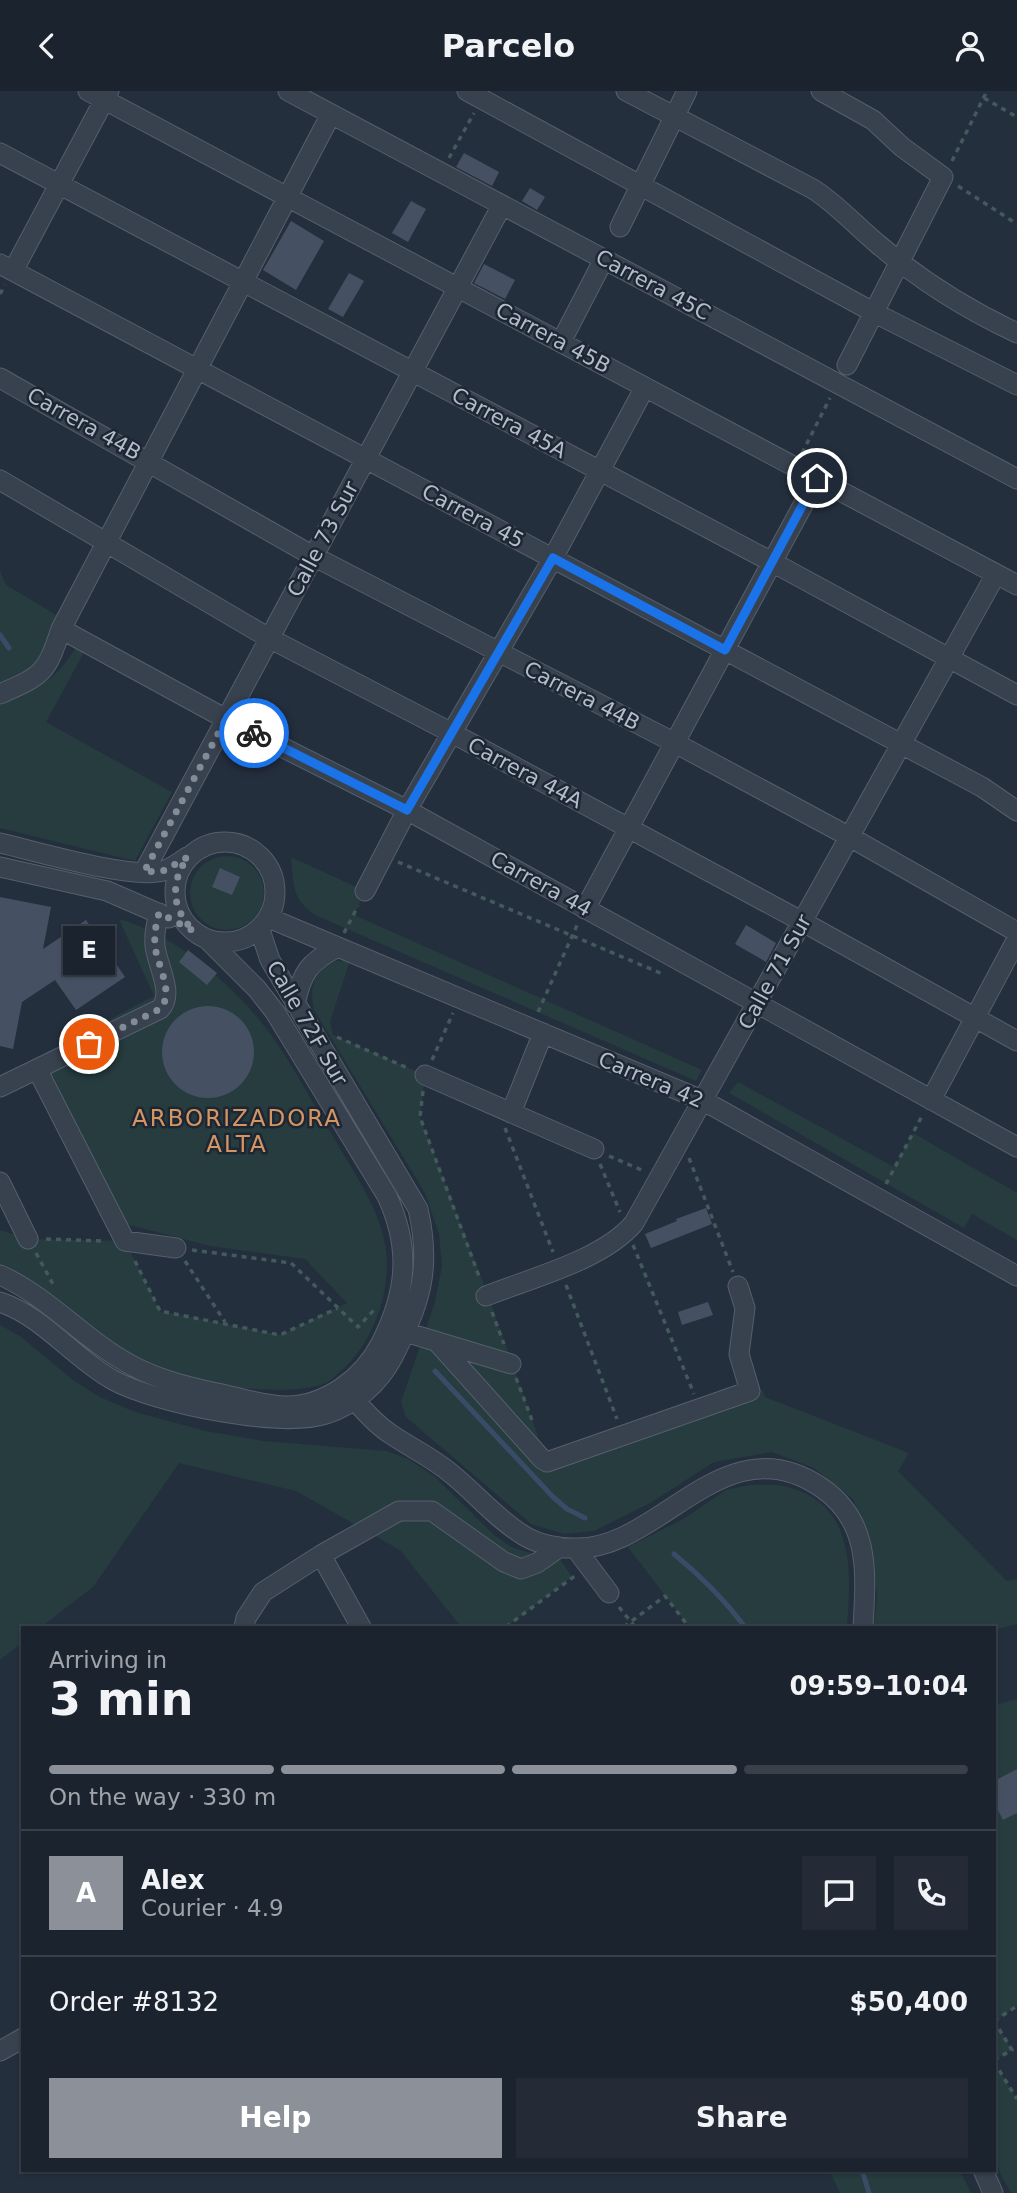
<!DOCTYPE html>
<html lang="en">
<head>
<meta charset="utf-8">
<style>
  :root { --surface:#1b232e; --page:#242b36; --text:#f1f3f6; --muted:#a0a4aa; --line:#39404a; --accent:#8c9099 }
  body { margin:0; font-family:"DejaVu Sans",sans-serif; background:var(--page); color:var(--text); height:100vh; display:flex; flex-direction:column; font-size:26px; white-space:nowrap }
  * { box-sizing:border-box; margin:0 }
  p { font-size:23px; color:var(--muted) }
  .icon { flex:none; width:38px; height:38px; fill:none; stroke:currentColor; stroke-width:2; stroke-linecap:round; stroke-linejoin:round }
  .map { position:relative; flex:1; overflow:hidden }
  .side { position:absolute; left:21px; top:1535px; width:975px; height:546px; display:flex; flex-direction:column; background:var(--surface); border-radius:0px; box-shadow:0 2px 5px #0004,0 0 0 2px var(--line) }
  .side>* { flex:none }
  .pin { position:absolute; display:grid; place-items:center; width:60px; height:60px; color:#fff; margin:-30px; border:4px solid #fff; border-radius:50%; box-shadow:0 2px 7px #0007 }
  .courier { position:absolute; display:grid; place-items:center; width:70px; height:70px; margin:-35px; border:5px solid #1a73e8; border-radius:50%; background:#fff; color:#222; box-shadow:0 2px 9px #0007 }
  .bubble { position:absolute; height:49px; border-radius:0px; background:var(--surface); box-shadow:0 2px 5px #0004,0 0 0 2px var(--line); font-size:23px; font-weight:700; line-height:49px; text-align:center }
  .head em { font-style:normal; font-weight:700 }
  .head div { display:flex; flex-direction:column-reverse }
  .head { display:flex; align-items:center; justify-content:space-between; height:119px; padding:0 28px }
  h1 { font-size:46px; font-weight:700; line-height:52px }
  .bar { display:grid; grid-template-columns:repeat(4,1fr); gap:10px 7px; align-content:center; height:84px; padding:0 28px }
  .bar i { height:9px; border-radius:5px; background:var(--line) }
  .bar .on { background:var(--accent) }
  .bar p { grid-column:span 4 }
  .line { display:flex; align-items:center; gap:18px; padding:0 28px; border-top:2px solid var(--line) }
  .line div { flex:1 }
  .round { display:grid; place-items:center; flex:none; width:74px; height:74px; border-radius:0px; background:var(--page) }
  .action { display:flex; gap:14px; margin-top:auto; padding:14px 28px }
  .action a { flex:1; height:80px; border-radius:0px; background:var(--accent); color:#fff; font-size:28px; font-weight:700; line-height:80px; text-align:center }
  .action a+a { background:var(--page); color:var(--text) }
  header { display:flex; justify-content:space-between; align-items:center; height:91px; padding:0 28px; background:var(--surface); font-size:32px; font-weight:700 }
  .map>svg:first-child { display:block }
  .green { fill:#263c3f }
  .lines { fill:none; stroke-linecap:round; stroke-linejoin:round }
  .stream { stroke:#394c67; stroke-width:5 }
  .building { fill:#455162 }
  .minor-casing { stroke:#565f6c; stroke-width:21 }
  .path { stroke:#44595c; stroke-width:3.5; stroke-dasharray:5 5; stroke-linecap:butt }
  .minor { stroke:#38414e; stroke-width:19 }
  .done { stroke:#828b98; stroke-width:7; stroke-dasharray:0 12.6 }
  .route { stroke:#1a73e8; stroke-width:9 }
  .labels { text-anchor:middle; stroke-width:5; stroke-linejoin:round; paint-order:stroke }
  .street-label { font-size:21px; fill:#b4bcc9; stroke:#1d2633 }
  .neighbourhood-label { font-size:23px; letter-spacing:2px; fill:#d59563; stroke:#1d2633 }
</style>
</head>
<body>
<header><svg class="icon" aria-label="back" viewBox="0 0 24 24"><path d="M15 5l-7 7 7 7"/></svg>Parcelo<svg class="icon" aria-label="person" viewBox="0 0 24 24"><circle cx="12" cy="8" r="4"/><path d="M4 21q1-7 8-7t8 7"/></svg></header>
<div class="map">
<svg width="1017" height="2102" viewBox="0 0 1017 2102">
  <rect width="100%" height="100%" fill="#242f3e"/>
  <path class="green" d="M0,480L6,494L58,525L46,566L20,584L0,592Z
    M79,551L87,556L46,631L172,701L135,770L0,737V614C40,595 56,591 79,551Z
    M190 802a37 37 0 1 1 74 0a37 37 0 1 1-74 0Z
    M291,766L365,800L354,824L702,979L696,990L315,824C291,807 294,794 291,766Z
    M119,828C179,844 244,903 278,954C299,985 316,1018 335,1049C355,1083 381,1120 386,1159C391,1201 374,1250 342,1279C337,1283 332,1289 326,1292C291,1306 211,1296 175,1284C146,1275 121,1258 95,1243C64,1224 32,1205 0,1186V1139L28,1148L125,1150L160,1220L280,1244L347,1212L305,1168L210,1155L126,1133L40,965L154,905Z
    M336,870H350L330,930L333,944L425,984L420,1026L488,1204L547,1371L762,1299L765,1306L909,1362L898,1380L1007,1490L1017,1488V1533L994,1539V1536H874L877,1504L872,1459L853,1408L814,1377L772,1361L714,1371L652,1411L594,1440L564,1443L531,1433L406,1326L401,1311L435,1211L442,1175L439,1143L425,1102L314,919C309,895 313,881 336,870Z
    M738,991L894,1076L913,1042L1017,1102V1149L972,1123L964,1137L729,1002Z
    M0,1234L20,1245L74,1290L100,1306L135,1321L206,1340L263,1350L387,1360L408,1368L435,1386L493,1443L511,1456L537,1464L560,1468L572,1486L508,1535V1536H461L400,1459L296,1400L179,1372L93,1496L41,1536H23V1551L0,1569Z
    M749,1394C762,1394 776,1393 788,1396C856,1414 851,1481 847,1536H689L628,1456L685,1427L726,1399Z
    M1017,1608V1678L994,1690V1614Z
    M994,1712L1003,1729L1017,1722V1915L995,1930L1012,1959L994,1969Z
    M994,1971L1017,2008V2102H1011L1001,2084L994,2064Z
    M829,2079H960L971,2102H840Z"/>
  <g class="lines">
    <path class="stream" d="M0,544L9,557
      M435,1280L553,1406L567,1418L585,1427
      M674,1463C701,1485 724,1508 745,1536
      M862,2079L869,2102"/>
  </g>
  <path class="building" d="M464,62L499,81L492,95L456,76Z
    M530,97L545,106L537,119L522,110Z
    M411,110L426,118L408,151L392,142Z
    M291,130L324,150L296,199L263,179Z
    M484,173L515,189L505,208L474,192Z
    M349,182L364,190L343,226L328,218Z
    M220,777L240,786L232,804L212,796Z
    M0,806L51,816L43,858L86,829L125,886L76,919L55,889L22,911L13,958L0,955Z
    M746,834L776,852L766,871L735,853Z
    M188,859L217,882L207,894L179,871Z
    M162 961a46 46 0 1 1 92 0a46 46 0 1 1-92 0Z
    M706,1117L712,1133L651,1157L645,1143L677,1130L676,1128Z
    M708,1211L713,1224L682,1234L678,1221Z
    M1017,1678V1722L1003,1729L994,1712V1690Z"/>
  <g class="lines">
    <g class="minor-casing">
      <path id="minor" d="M88,0L1017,494
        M288,0L1017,388
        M467,0L873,221L1017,294
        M626,0L813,98C838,114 857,136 879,154C920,189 968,219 1017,242
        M821,0L873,29L902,56L943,86L847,274
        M0,62L772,471L1017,604
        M620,136L687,0
        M0,173L982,696L1017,720
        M13,180L109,0
        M561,251L604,168
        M0,287L313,465L675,652L850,746L1017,841
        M0,389L269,547L452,642L803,831L1017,950
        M61,538L226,628L407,719L1017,1056
        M0,603C43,584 46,583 61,538L331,23
        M175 801a50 50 0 1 1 100 0a50 50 0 1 1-100 0Z
        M0,752C35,760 132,789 163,780C172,777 180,771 187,766
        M0,776L107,800L169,827
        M144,781L502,114
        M365,800L407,719L553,467L645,296
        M585,818L817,388
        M269,827L704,1010L1017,1185
        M295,913C302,881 309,871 338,856
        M37,978L125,1150L176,1157
        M425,984L594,1058
        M0,996L160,918C175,903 157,874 155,855C154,843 156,833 159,822
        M931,1009L1017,848
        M511,1022L543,942
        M0,1091L28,1148
        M0,1184C49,1206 84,1249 131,1274C160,1290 194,1297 226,1304C245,1308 264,1314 284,1315C325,1316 363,1287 381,1252C407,1201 411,1157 387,1105L275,921L257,898L207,848
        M486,1205C531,1187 603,1169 634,1132L996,483
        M0,1211C44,1226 72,1266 113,1289C155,1312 280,1338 326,1323C354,1314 379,1293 393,1266C420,1212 432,1179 418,1118L270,869L260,839
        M405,1241L511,1273
        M437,1251L542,1368L547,1371L750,1300L739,1263L745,1217L738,1195
        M347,1299C360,1316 375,1333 392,1344C413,1358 435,1368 454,1385C477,1404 497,1428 523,1444C537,1453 557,1457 574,1457C659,1461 724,1329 822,1397C871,1431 866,1483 863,1536
        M576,1458L609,1502
        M321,1464L361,1536
        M244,1536L246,1527L263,1501L321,1464L399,1420H432L504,1471L521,1478L537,1472L560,1456
        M0,1960L23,1947
        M983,2079L993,2102"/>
    </g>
    <path class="path" d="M984,7L1017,26
      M449,67L474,22
      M952,70L987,0
      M958,95L1017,133
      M0,203L5,194
      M802,362L830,307
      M398,771L665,884
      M344,842L358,815
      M538,921L578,832
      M337,946L410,978
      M432,969L453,922
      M423,1000L420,1026L480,1188
      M505,1037L553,1161
      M609,1065L644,1080
      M689,1067L733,1181
      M600,1073L620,1121
      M886,1093L923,1023
      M46,1148L104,1150
      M633,1154L694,1303
      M192,1159L291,1172L358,1236L374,1219
      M36,1162L54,1195
      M135,1170L160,1220L280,1244L338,1217
      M185,1170L225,1231
      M566,1194L617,1328
      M492,1221L504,1253
      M516,1287L532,1329
      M619,1516L635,1536
      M508,1536L507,1535L576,1484
      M624,1536L665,1505L689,1536
      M994,1930L1017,1915
      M994,1969L1012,1959L994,1930
      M994,1971L1017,2008"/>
    <use href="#minor" class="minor"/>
  </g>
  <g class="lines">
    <path class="done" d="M89,953L160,918C175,902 157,874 155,855C154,843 156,833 159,822L194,840C171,818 170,791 188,766L163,780L144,781L226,628L254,642"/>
    <path class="route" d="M254,642L407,719L553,467L725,559L817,387"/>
  </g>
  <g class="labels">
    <g class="street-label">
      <text transform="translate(653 194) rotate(28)" y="7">Carrera 45C</text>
      <text transform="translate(553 247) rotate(28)" y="7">Carrera 45B</text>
      <text transform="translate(509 332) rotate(28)" y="7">Carrera 45A</text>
      <text transform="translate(84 333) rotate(29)" y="7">Carrera 44B</text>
      <text transform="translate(473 425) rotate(28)" y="7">Carrera 45</text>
      <text transform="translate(323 448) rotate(-62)" y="7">Calle 73 Sur</text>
      <text transform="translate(582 605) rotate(27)" y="7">Carrera 44B</text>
      <text transform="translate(525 682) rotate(28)" y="7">Carrera 44A</text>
      <text transform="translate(541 793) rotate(29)" y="7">Carrera 44</text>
      <text transform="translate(775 881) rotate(-61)" y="7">Calle 71 Sur</text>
      <text transform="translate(307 932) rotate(60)" y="7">Calle 72F Sur</text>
      <text transform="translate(651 989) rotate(23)" y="7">Carrera 42</text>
    </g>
    <g class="neighbourhood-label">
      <text x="237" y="1035">ARBORIZADORA<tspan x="237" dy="26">ALTA</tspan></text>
    </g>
  </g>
</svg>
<div class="pin" style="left:89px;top:953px;background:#ea580c"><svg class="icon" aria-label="bag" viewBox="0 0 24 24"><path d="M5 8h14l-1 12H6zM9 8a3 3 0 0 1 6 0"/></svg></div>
<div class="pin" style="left:817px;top:387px;background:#1f2937"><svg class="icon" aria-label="home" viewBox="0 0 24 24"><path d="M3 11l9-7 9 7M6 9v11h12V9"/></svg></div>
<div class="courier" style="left:254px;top:642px"><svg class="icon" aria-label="bike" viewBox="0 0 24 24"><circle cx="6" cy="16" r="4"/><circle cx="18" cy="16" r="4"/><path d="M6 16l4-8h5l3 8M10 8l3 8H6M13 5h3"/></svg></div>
<div class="bubble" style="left:63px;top:835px;width:52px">E</div>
<section class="side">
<div class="head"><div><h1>3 min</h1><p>Arriving in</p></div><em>09:59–10:04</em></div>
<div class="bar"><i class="on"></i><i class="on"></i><i class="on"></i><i></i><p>On the way · 330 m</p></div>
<div class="line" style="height:126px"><b class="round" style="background:var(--accent);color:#fff">A</b><div><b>Alex</b><p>Courier · 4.9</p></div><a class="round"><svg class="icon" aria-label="chat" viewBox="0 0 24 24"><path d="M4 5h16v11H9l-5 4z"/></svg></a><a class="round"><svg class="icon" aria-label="phone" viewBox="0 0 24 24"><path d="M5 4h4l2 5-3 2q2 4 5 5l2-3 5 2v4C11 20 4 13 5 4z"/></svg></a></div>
<div class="line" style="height:91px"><div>Order #8132</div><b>$50,400</b></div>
<div class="action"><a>Help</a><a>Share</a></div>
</section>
</div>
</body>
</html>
